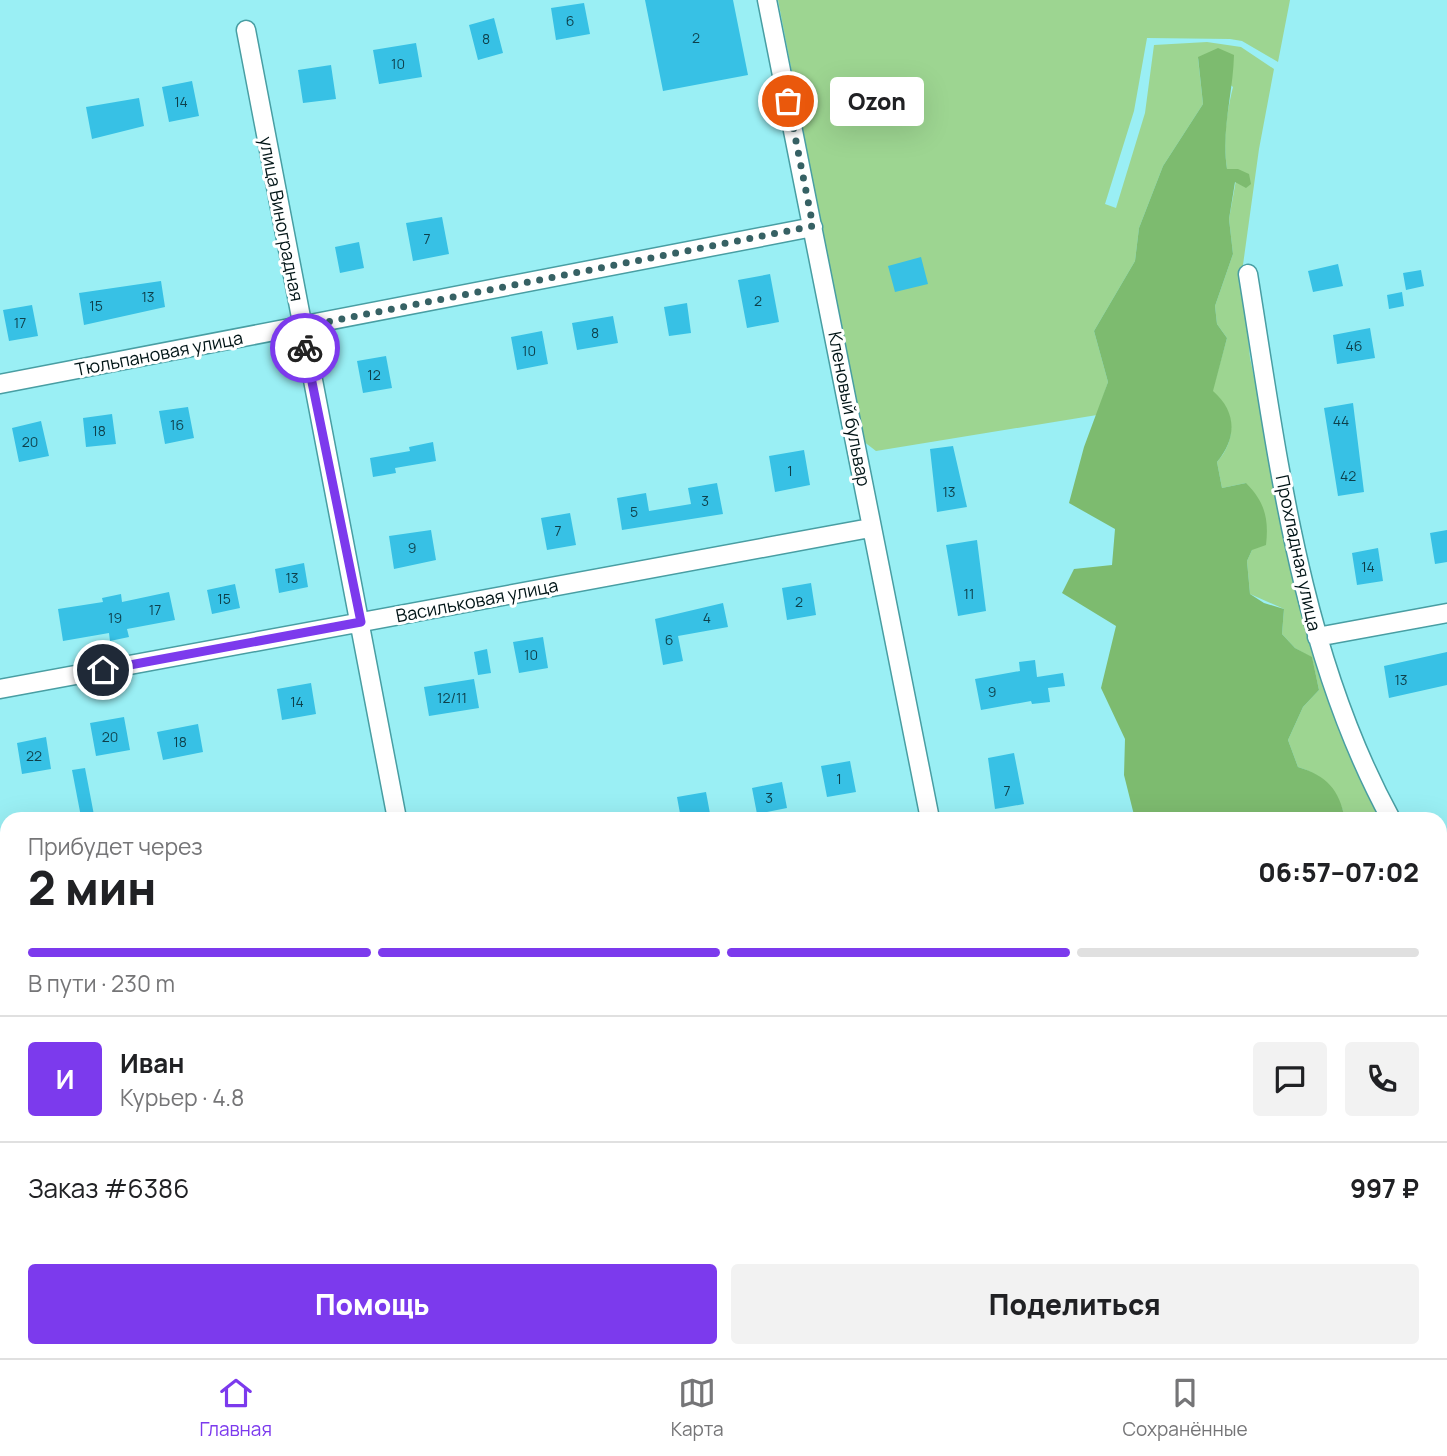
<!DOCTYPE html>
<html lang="ru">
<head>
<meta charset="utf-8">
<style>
  :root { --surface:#fff; --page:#f2f2f2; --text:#202124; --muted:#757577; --line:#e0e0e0; --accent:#7c3aed }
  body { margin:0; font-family:Manrope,sans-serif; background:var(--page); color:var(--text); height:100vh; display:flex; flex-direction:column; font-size:26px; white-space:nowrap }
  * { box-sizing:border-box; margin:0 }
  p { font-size:23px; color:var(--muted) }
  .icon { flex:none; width:38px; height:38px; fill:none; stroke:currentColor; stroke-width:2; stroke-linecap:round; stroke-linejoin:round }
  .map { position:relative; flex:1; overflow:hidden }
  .sheet { position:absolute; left:0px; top:812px; width:1447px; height:546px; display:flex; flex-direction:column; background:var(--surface); border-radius:21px 21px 0 0; box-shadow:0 7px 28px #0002 }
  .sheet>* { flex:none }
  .pin { position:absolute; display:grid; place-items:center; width:60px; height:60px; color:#fff; margin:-30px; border:4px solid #fff; border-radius:50%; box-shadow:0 2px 7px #0007 }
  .courier { position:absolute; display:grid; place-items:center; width:70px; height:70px; margin:-35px; border:5px solid #7c3aed; border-radius:50%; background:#fff; color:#222; box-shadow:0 2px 9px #0007 }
  .bubble { position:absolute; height:49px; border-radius:7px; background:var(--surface); box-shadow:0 7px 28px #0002; font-size:23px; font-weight:800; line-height:49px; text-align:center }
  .headline em { font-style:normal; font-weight:800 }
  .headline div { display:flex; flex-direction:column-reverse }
  .headline { display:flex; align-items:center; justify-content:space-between; height:119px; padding:0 28px }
  h1 { font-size:46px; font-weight:800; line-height:52px }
  .bar { display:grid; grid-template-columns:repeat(4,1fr); gap:10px 7px; align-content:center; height:84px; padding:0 28px }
  .bar i { height:9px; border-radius:5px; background:var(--line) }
  .bar .selected { background:var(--accent) }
  .bar p { grid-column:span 4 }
  .line { display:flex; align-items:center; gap:18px; padding:0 28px; border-top:2px solid var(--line) }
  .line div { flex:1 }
  .round { display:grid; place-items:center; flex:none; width:74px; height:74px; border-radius:7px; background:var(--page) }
  .button { display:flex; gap:14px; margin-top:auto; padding:14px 28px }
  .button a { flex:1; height:80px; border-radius:7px; background:var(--accent); color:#fff; font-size:28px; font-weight:800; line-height:80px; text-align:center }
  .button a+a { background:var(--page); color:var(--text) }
  .dock { display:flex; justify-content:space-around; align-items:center; height:98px; border-top:2px solid var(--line); background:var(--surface); font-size:19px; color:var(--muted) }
  .dock a { display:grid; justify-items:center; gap:4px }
  .dock .selected { color:var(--accent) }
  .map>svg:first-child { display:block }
  .green { fill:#9dd591 }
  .forest { fill:#7dbb6f }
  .building { fill:#37c1e5 }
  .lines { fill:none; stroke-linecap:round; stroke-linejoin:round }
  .minor-casing { stroke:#489ea3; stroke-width:21 }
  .minor { stroke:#fff; stroke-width:18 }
  .done { stroke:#366164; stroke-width:7; stroke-dasharray:0 12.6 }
  .route { stroke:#7c3aed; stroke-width:9 }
  .labels { text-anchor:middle; stroke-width:6; stroke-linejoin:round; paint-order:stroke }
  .number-label { font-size:14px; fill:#0e3f4a }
  .street-label { font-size:18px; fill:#001416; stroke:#fff }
</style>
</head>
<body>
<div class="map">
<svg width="1447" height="1358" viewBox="0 0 1447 1358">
  <rect width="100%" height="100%" fill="#9aeff4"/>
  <path class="green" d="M778,0H1290L1278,62L1242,41L1230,39L1147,38L1134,111L1105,204L1116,208L1145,113L1154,45L1207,42L1241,47L1274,69L1259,149L1242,272L1250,358L1287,531L1296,593L1385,819H1345C1340,793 1323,774 1298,767L1288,740L1303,707L1319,690L1312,658L1295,648L1282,634L1284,609L1250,594L1247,561L1252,550L1246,483L1222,488L1217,462C1237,440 1236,410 1212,392L1227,338L1217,324L1215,306L1233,254L1229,219L1238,169H1227C1223,141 1226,115 1233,87L1198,58L1203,104L1163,166L1139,228L1135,261L1094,331L1108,382L1097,415L876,451L863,441Z
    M1447,1042V1081L1440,1092V1054Z
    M1440,1308L1447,1322V1358H1392L1397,1351H1440Z
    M923,1351H1005V1358H890Z"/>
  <path class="forest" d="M1218,48L1234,55C1233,94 1221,130 1227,169H1238L1249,174L1251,184L1246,188L1235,182L1229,219L1233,254L1215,306L1217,324L1227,338L1213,391C1237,412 1237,438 1217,462L1222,488L1246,483C1265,502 1269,519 1266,545L1252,550L1247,561L1250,594L1264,603L1284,609L1282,634L1295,648L1312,657L1319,690L1303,707L1288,740L1298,767C1327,776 1339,789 1345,819H1135L1124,775L1125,739L1101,688L1116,626L1062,593L1074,569L1112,565L1115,529L1069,503L1084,447L1108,382L1094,331L1135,261L1139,228L1163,166L1203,104L1198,57Z
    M1446,951L1447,952V1023L1440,1014V953Z
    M1447,1081V1322L1440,1308V1092Z
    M1023,1351H1397L1392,1358H1020Z"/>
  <path class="building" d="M645,0H733L748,75L663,91Z
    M584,3L590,34L556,40L551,8Z
    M494,18L503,53L478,60L469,25Z
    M416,43L422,77L379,84L373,50Z
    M331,65L336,99L303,103L298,70Z
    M192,81L199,116L169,122L162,87Z
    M139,98L144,126L92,139L86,107Z
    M442,217L449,254L413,261L406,223Z
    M359,242L364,268L340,273L335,247Z
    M921,257L928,284L895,292L888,266Z
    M1338,264L1343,286L1313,292L1308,271Z
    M1421,270L1424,286L1406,290L1403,273Z
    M770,274L779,322L747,328L738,280Z
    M161,281L165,307L84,325L79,293Z
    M1402,292L1404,306L1389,309L1387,295Z
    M687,303L691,333L669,336L664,307Z
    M32,305L38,336L9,341L3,310Z
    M613,316L618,343L577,350L572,323Z
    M1370,328L1375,358L1337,364L1333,335Z
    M542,331L548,364L517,370L511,337Z
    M386,356L392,388L363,393L357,361Z
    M1353,403L1364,492L1338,496L1324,408Z
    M188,407L194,438L165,444L159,411Z
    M112,414L116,444L86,447L83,418Z
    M41,421L49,456L19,462L12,428Z
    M433,442L436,461L395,468L396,473L373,477L370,458L410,451L409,447Z
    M953,446L967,507L937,512L930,449Z
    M804,450L810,485L775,492L769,456Z
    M717,483L723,514L622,530L617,498L646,493L649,511L691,504L688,488Z
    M570,513L576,545L547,550L541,518Z
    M431,530L436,560L394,569L389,536Z
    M1447,530V562L1435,564L1430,533Z
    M977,540L986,611L958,616L946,545Z
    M1378,548L1383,581L1357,585L1352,553Z
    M304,563L308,587L279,593L275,569Z
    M811,583L816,615L787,620L782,588Z
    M235,584L240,608L212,614L207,590Z
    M169,592L175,620L127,629L129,637L110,641L109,633L63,641L58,609L103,602L102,598L121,594L122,602Z
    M723,603L728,627L678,636L683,661L663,665L655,619Z
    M543,637L548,668L519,673L513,642Z
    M487,649L491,673L478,675L474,652Z
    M1447,652V685L1389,698L1384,666Z
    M1035,660L1037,677L1063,673L1065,686L1048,688L1050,702L1032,704L1031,701L981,710L975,679L1020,671L1019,662Z
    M474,679L479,708L429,716L424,687Z
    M311,683L316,714L282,720L277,689Z
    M124,717L130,750L96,756L90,723Z
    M198,724L203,752L163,760L157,732Z
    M46,737L51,769L22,774L17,743Z
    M1014,753L1024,804L995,809L988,758Z
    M850,761L856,792L827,797L821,766Z
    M85,768L94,815L81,817L72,770Z
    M782,782L787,808L757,814L752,788Z
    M706,792L711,819H681L677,797Z"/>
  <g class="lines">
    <g class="minor-casing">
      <path id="minor" d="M767,0L930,819
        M246,30L397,819
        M1248,274C1278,459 1300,653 1391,819
        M0,384L813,227
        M1317,637L1447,613
        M0,689L870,528
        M1440,915L1447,930
        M0,1009L7,1007
        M0,1314L7,1313
        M495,1351L496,1358
        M848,1358L883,1351"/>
    </g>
    <use href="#minor" class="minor"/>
  </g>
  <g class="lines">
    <path class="done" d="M305,348L301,327L813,226L788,101"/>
    <path class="route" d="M103,670L361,622L305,348"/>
  </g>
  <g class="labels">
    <g class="number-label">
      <text x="570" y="26">6</text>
      <text x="696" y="43">2</text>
      <text x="486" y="44">8</text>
      <text x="398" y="69">10</text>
      <text x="181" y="107">14</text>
      <text x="427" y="244">7</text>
      <text x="148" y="302">13</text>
      <text x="758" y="306">2</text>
      <text x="96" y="311">15</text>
      <text x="20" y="328">17</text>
      <text x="595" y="338">8</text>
      <text x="1354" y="351">46</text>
      <text x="529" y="356">10</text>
      <text x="374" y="380">12</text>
      <text x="1341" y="426">44</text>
      <text x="177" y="430">16</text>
      <text x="99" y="436">18</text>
      <text x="30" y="447">20</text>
      <text x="790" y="476">1</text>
      <text x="1348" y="481">42</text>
      <text x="949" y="497">13</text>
      <text x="705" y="506">3</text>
      <text x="634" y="517">5</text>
      <text x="558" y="536">7</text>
      <text x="412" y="553">9</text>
      <text x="1368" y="572">14</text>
      <text x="292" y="583">13</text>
      <text x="969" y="599">11</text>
      <text x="224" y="604">15</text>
      <text x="799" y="607">2</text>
      <text x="155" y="615">17</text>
      <text x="115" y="623">19</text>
      <text x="707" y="623">4</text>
      <text x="669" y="645">6</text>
      <text x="531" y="660">10</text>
      <text x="1401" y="685">13</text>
      <text x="992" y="697">9</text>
      <text x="452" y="703">12/11</text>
      <text x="297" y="707">14</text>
      <text x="110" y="742">20</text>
      <text x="180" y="747">18</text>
      <text x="34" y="761">22</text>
      <text x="839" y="784">1</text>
      <text x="1007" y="796">7</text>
      <text x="769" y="803">3</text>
    </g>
    <g class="street-label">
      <text transform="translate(281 219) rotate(79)" y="6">улица Виноградная</text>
      <text transform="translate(159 354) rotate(-11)" y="6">Тюльпановая улица</text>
      <text transform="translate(849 409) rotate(79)" y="6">Кленовый бульвар</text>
      <text transform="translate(1298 553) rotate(78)" y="6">Прохладная улица</text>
      <text transform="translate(477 601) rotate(-11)" y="6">Васильковая улица</text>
    </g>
  </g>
</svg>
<div class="pin" style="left:788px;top:101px;background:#ea580c"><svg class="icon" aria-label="bag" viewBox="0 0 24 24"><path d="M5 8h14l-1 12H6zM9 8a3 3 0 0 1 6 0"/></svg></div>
<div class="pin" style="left:103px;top:670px;background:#1f2937"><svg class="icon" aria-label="home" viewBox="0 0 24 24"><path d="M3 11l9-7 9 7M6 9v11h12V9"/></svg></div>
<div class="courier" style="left:305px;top:348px"><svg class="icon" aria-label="bike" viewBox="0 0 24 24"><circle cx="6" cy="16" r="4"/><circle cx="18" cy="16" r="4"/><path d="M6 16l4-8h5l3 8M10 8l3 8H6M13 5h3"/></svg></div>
<div class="bubble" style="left:830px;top:77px;width:94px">Ozon</div>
<section class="sheet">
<div class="headline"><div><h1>2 мин</h1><p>Прибудет через</p></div><em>06:57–07:02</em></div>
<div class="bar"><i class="selected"></i><i class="selected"></i><i class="selected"></i><i></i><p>В пути · 230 m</p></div>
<div class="line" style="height:126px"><b class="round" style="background:var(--accent);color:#fff">И</b><div><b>Иван</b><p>Курьер · 4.8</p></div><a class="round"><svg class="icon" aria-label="chat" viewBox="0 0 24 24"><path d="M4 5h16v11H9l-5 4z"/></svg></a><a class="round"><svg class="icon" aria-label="phone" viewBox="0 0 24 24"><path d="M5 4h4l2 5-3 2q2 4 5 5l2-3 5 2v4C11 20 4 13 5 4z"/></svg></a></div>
<div class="line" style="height:91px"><div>Заказ #6386</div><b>997 ₽</b></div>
<div class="button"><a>Помощь</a><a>Поделиться</a></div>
</section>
</div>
<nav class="dock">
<a class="selected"><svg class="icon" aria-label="home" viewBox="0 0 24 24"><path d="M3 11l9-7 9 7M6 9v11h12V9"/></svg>Главная</a>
<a><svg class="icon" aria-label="map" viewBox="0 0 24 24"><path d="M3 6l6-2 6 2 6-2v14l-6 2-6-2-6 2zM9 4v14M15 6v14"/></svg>Карта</a>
<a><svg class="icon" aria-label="saved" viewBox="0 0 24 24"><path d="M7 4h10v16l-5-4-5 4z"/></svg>Сохранённые</a>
</nav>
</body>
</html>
